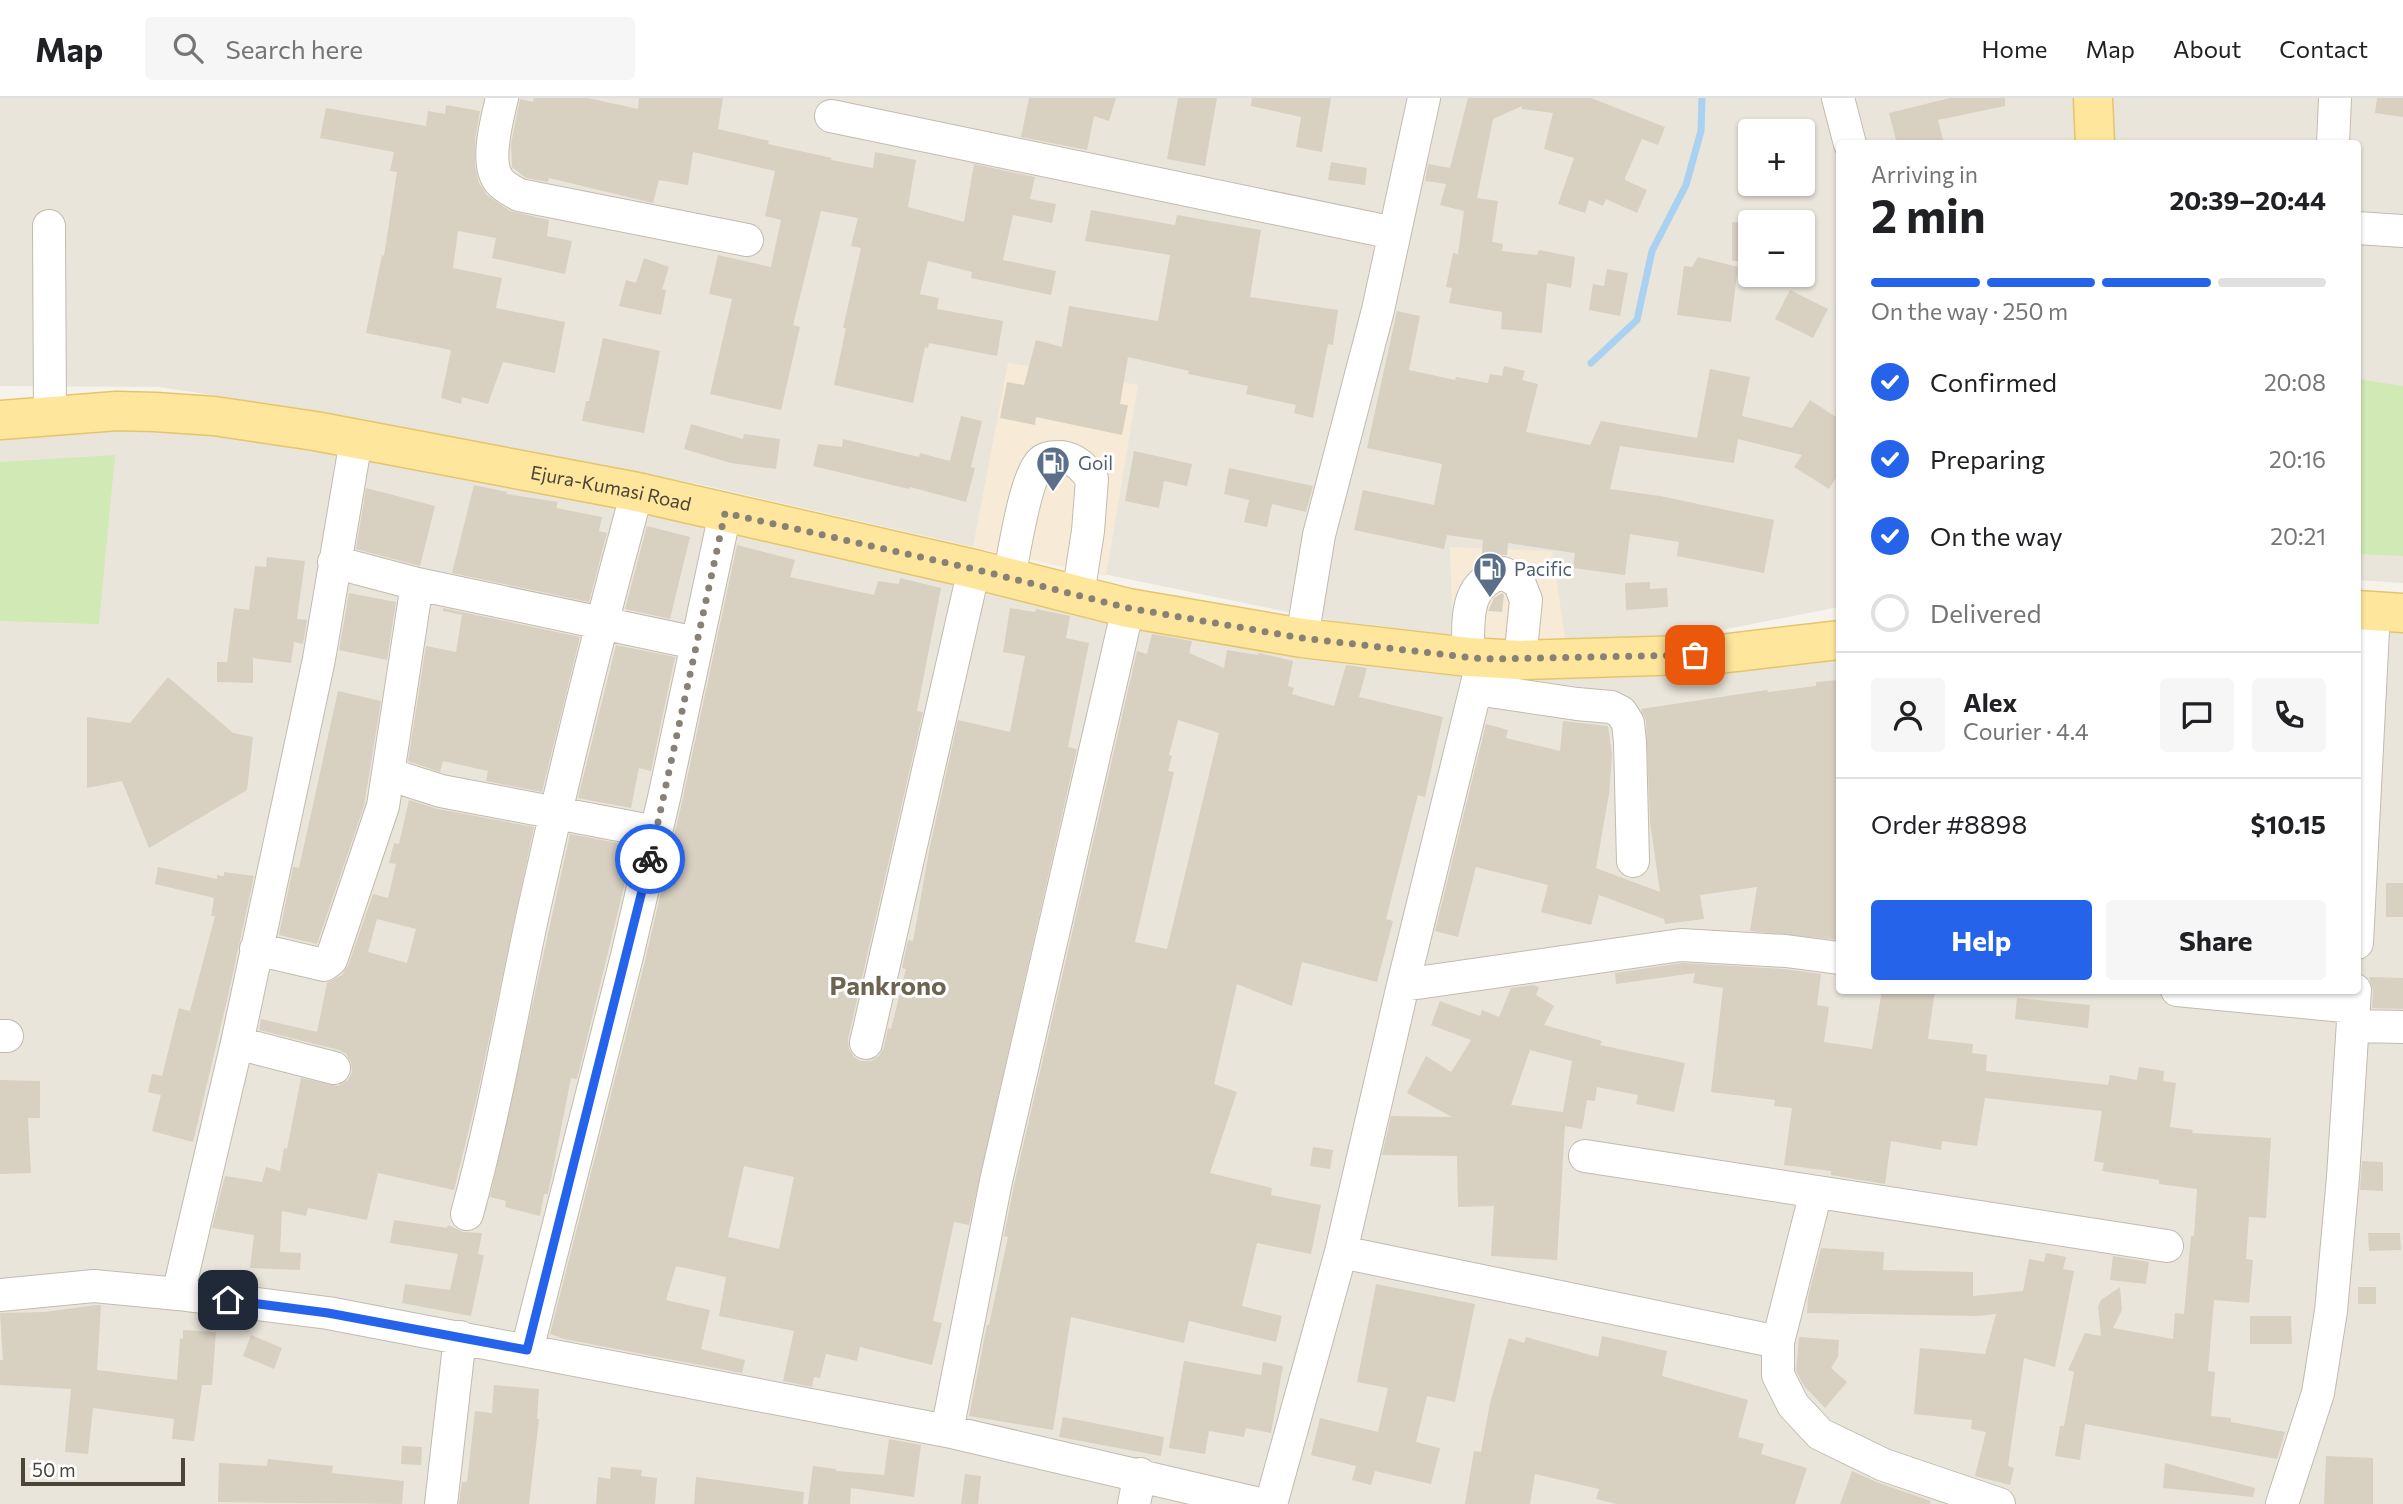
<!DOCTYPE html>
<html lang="en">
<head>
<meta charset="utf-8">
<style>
  :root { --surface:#fff; --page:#f6f6f6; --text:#202124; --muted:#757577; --line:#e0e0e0; --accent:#2563eb }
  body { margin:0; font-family:Commissioner,sans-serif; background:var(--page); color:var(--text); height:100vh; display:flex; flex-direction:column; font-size:26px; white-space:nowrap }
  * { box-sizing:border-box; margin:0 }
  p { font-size:23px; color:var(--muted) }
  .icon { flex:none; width:38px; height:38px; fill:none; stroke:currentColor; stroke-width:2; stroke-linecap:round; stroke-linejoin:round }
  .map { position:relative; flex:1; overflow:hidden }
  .sheet { position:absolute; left:1836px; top:42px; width:525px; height:854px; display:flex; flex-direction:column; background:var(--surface); border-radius:7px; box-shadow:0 2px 5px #0004 }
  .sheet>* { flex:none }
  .controls { position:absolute; left:1738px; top:21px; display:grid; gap:14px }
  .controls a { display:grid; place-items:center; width:77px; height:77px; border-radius:7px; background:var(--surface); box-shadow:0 2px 5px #0004; font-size:35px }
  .scale { position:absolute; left:21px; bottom:18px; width:164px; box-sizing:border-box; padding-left:7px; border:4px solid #4b4439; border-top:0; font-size:19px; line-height:24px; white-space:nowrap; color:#4b4439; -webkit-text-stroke:5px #fff; paint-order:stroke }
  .pin { position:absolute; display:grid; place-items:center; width:60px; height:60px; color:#fff; margin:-30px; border-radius:14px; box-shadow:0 4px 10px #0006 }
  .courier { position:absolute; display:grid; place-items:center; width:70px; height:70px; margin:-35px; border:5px solid #2563eb; border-radius:50%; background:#fff; color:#222; box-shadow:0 2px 9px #0007 }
  .overview em { font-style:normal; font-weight:700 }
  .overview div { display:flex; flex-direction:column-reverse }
  .overview { display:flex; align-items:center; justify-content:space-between; height:119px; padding:0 35px }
  h1 { font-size:46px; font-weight:700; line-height:52px }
  .bar { display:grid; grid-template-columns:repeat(4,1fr); gap:10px 7px; align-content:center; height:84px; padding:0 35px }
  .bar i { height:9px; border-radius:5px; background:var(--line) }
  .bar .on { background:var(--accent) }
  .bar p { grid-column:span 4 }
  .line { display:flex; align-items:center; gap:18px; padding:0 35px; border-top:2px solid var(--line) }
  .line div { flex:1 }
  .round { display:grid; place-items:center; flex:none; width:74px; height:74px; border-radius:7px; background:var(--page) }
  ol { padding:0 35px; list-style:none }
  li { display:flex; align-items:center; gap:21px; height:77px }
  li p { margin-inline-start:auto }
  li .icon { padding:7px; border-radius:50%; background:var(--accent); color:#fff; stroke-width:4 }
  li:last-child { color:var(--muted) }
  li i { width:38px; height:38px; border:4px solid var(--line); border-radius:50% }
  .action { display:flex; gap:14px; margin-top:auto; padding:14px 35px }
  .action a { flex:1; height:80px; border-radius:7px; background:var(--accent); color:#fff; font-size:28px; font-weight:700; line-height:80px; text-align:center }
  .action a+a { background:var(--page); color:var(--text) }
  header { display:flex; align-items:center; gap:42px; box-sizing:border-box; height:98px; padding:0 35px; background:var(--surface); border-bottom:2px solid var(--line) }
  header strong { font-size:33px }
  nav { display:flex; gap:38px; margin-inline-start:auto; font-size:24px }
  .search { width:490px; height:63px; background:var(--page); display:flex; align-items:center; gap:18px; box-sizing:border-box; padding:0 24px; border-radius:7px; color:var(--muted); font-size:26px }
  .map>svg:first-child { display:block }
  .residential { fill:#eae5da; fill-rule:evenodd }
  .commercial { fill:#f7ebd8 }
  .green { fill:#d0e9b5 }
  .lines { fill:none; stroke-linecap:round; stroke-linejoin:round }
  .stream { stroke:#a9d1f1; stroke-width:7 }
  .building { fill:#d8d0c1; fill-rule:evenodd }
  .minor-casing { stroke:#c2bbae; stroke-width:34 }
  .major-casing { stroke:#e5c56b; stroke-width:41 }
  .minor { stroke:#fff; stroke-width:32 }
  .major { stroke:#fee69d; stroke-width:38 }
  .done { stroke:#878178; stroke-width:7; stroke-dasharray:0 12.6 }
  .route { stroke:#2563eb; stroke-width:9 }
  .labels { text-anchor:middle; stroke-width:6; stroke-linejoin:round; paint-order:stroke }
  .service-label { font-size:19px; fill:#4e5e75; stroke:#fff; text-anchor:start }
  .street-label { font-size:19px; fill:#4b4439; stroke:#fff }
  .district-label { font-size:26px; font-weight:bold; fill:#6d6350; stroke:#fff }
</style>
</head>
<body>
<header>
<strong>Map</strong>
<div class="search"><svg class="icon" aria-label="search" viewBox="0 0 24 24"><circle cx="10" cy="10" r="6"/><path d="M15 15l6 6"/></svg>Search here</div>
<nav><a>Home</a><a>Map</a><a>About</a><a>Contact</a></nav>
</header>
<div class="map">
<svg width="2403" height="1406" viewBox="0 0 2403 1406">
  <rect width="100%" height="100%" fill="#f6f3ec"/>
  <path class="residential" d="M0,0H2403V485L2357,482V46H1839V509L1716,533L1566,545L1453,541L1331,523L973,449L698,386L330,315L159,289L0,288ZM1750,33H1802V86H1750ZM1750,124H1802V177H1750Z
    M160,318L1321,546L1839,542V892H2357V513L2403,514V1406H0V324Z"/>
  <path class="commercial" d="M1008,265L1138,287L1106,478L973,449Z
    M1450,449L1552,453L1566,545L1453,541Z"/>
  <path class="green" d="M2357,281L2403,288V458L2357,456Z
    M115,357L99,526L0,523V364Z"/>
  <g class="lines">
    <path class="stream" d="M1591,265L1637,222L1652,153L1686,87L1701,33L1702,0"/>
  </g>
  <path class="building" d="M534,0H588L638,11L639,0H723L718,31L769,43L768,46L832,60L831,62L873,70L875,54L916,62L908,109L964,124L974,66L1035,79L1030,101L1056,106L1052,125L1013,117L1003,162L1056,173L1051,197L971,180L972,174L928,163L920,196L939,200L937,211L1003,223L997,258L929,245L928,250L925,249L913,305L834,287L846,230H843L861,150L851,148L858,120L821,113L793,227L800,229L781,312L710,296L732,201L709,196L718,157L771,169L781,122L765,118L775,73L693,54L688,87L659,82L653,105L549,80L548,84L526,80L512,69L511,46L520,1L533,4Z
    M1029,0H1116L1109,23L1094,18L1087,52L1021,39Z
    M1178,0H1217L1205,68L1167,61Z
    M1252,0H1331L1322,54L1296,49L1301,19L1251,8Z
    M1468,0H1591L1665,29L1658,47L1642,41L1625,80V82L1647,92L1637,115L1606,101L1603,108L1589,102L1585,115L1558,106L1574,60L1544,51L1553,15L1522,11V8L1493,21L1477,100L1498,103L1492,144L1503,146L1502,153L1537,157L1539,152L1575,159L1571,190L1547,185L1542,235L1501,231L1502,214L1449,205L1452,190L1446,189L1453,155L1458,156L1464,113L1440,107L1446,86L1425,83L1428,66L1450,70Z
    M1950,0H2005V8L1938,22L1944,46H1897L1889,15Z
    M2377,0H2403V19L2375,15Z
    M446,7L480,13L475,42V68L479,85L487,97L510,113L549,122L547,138L572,143L565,176L492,160L496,140L458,133L453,170L502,180L496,210L565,224L555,275L503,264L488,306L462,299L461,306L441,300L451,252L366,235L382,157L384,158L397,74L390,73L394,54L320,40L326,10L426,28L428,13L445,16Z
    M1331,64L1367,70L1365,87L1328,82Z
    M1091,112L1175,127L1177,117L1261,132L1250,199L1338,212L1333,247L1328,246L1313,320L1294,315L1296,307L1246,296L1248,288L1188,276L1189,273L1128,259L1120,306L1128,307L1122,337L1036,319L1035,327L1000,320L1007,284L1024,287L1036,242L1062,249L1069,208L1158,223L1170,157L1085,143Z
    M1732,124L1750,125V163H1732Z
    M1698,159L1738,169L1731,224L1677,217L1684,168L1692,169Z
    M644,160L669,169L662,191L666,192L661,217L619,208L626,182L636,185Z
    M1607,171L1628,175L1620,218L1589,212L1593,186L1604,188Z
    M1790,192L1828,211L1813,240L1775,221Z
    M1397,213L1420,218L1409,272L1455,282L1456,279L1488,285L1490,276L1502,278L1504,268L1525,273L1522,282L1538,286L1526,334L1590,347L1601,323L1697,340L1710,271L1750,279L1742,318L1792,330L1810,302L1839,321V375L1829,391L1794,369L1802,357L1738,341L1734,365L1620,348L1610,391L1660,398L1774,422L1764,475L1677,458L1679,444L1630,436L1625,477L1573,470L1575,455L1508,445L1507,457L1497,458L1481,464L1483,442L1447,437L1444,451L1354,432L1363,392L1434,407L1442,366L1367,350Z
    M603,240L660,253L644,335L582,323L586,303H589Z
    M961,318L982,323L971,369L975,370L966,404L910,389L909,391L813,368L818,346L842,349L843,341L919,359L920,355L950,363Z
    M691,326L743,341L744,336L780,341L776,371L731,365L684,351Z
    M1134,353L1192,366L1187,388L1164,383L1159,410L1125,403Z
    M1229,370L1313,388L1306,414L1272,406L1267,429L1244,424L1249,402L1224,396Z
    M474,387L507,394L506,396L558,404L556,410L602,419L599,433L607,435L589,504L452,475Z
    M366,390L435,408L420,468L356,451Z
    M647,428L690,439L670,521L625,511Z
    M737,447L795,462L790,479L874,497L878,483L899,486L900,480L941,490L917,613L923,614L848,941L849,951L854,959L861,963H871L879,958L884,949L888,930L891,931L906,871L902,870L908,842L913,843L930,748L958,622L1010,634L1025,558L1003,554L1010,510L1035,514L1036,511L1070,518L1066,540L1089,545L1068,649L1077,651L969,1127L954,1124L933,1223L942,1225L932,1267L860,1249L857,1263L826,1256L820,1280L814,1279L812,1289L783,1283L794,1233L719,1218L726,1179L676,1168L666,1202L710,1212L701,1251L745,1262L742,1275L564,1241L550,1236L645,863L682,704ZM744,1068L794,1079L779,1151L728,1139Z
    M267,459L305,463L297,521L307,522L303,546L294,544L291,565L253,560V585L217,584V564H227L234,510L249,512L255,468L266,469Z
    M1650,484V491L1667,490L1668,509L1626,512L1625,485Z
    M349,495L396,504L387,562L339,552Z
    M1502,495L1504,497L1502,514L1488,513L1494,500Z
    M443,510L580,539L542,694L486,683L488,673L443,663L440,674L408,663L426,548L456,554L462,517L443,513Z
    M1152,536L1192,543L1189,555L1224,570L1227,552L1258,557L1259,555L1293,563L1288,588L1294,590L1292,596L1334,608L1346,567L1367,570L1359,599L1443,619L1425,699L1418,697L1386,821L1393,823L1377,884L1302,864L1292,908L1237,886L1214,986L1237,994L1210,1075L1272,1090L1271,1097L1321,1107L1311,1156L1257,1145L1242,1208L1282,1218L1276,1244L1189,1223L1184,1245L1071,1219L1053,1332L969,1318L987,1227H989L1008,1139L1004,1138L1014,1087L1137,553L1147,556ZM1178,622L1219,635L1167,851L1135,844L1174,674L1168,673L1172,658L1169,657Z
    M616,547L675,559L651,673L639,670L631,710L578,700Z
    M168,579L233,635L253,639L247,692L149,750L122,683L87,690V619L130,625Z
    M1839,582V842L1750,833L1757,789L1700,797L1704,821L1665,826L1664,821L1599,797L1591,827L1541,814L1548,787L1476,769L1458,839L1435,833L1486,626L1508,632L1506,640L1560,653L1563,623L1608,628L1612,657L1609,696L1596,770L1660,794L1650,724L1646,623L1641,611L1767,592L1768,594L1816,588V584Z
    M338,593L381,603L364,708L317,846L279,837L293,769L299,770Z
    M409,702L438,711L534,729L477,998L454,1092L378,1075L367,1122L308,1110L306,1118L282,1113L280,1154L301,1155L300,1172L250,1170L254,1137L212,1130L225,1078L262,1084L266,1069L280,1073L284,1050L287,1051L301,980L338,988L348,982L352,974L351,964L346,956L339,952L259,932L261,921L317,934L327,885L342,877L348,868L373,796L388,800L396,766L389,765L394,745L399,746ZM377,821L416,831L407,865L368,854Z
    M570,736L634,748L577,981L571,980L548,1096H544L540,1118L505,1109L506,1103L490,1099Z
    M158,769L217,781V777L224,778V774L254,778L228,898L193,1044L152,1033L161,997L148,994L152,976L162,978L179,910L190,913L215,818H211L214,800L155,786Z
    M2386,785H2403V819H2386Z
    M1682,865L1784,871L1821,876L1817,907L1829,909L1824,944L1872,951L1882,892H1935L1928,941L1973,946L1972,955L1987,957L1986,973L2108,987L2110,977L2137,982L2139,969L2164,973L2163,983L2176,985L2170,1029L2193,1032L2192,1035L2271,1040L2266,1120L2249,1119L2246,1161L2253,1162L2249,1205L2214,1202L2208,1273L2215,1274L2211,1318L2231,1320V1324L2285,1334L2277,1361L2085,1326L2080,1362L2055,1358L2060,1328H2064L2074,1274L2068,1272L2085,1235L2101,1238L2098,1208L2101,1202L2120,1189L2122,1212L2113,1230L2173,1241L2175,1215L2184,1216L2191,1138H2194L2197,1091L2159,1086V1082L2102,1073L2104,1065L2094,1063L2102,1013L1985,1000L1977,1048L1942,1043L1941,1052L1891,1043L1885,1086L1831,1077V1073L1784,1067L1792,1010L1774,1008L1775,1002L1711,994L1723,890L1693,885L1695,875L1616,886L1615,875Z
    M2369,879L2403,880V911L2372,910L2373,892Z
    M1533,887L1539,889L1536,897L1554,908L1544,927L1602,943L1600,947L1685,965L1674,1014L1636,1006L1638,997L1597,989L1595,1003L1587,1002L1582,1031L1565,1028L1557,1162L1491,1158L1494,1108L1458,1109L1457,1058L1382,1057L1391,1018L1452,1019L1407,995L1426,958L1451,974L1471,942L1431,927L1440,903L1480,918L1482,912L1499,919L1511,890ZM1530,952L1572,963L1563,1014L1511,1007Z
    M2017,900L2090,907L2088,930L2015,921Z
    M0,982L40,983V1020H28L31,1075L0,1076Z
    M1313,1049L1333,1052L1330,1071L1310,1068Z
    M2362,1063L2383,1064V1093L2360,1092Z
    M394,1122L447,1130L448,1127L463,1134L482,1135L478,1156L484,1157L471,1218L402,1205L405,1186L450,1192L458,1156L390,1145Z
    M2368,1135H2400L2401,1152L2369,1153Z
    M1821,1150L1884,1154L1883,1172L1973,1174V1198L2023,1193L2029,1161L2044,1164L2046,1155L2066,1159L2063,1171L2074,1173L2055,1269L2024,1260L2008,1368L2014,1370L2010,1387L1975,1378L1986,1334L1971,1331L1972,1322L1914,1316L1920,1250L1985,1256L1996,1216L1978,1218L1807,1215L1808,1199Z
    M2113,1158L2149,1164L2146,1186L2110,1182Z
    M1376,1186L1475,1206L1455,1304L1427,1298L1416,1344L1440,1350L1431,1386L1375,1373L1371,1387L1352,1382L1356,1368L1311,1357L1320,1320L1378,1334L1388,1290L1357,1284Z
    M2358,1189H2376V1206H2358Z
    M95,1207H101L97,1272L177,1282L180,1240L183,1241V1232L216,1234L212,1287H202L194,1343L172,1341L174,1321L93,1310L88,1356L65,1354L71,1291L0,1287V1262H3L0,1215L45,1214Z
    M2250,1218H2291L2292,1246H2250Z
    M251,1237L282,1250L274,1271L243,1258Z
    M1602,1238L1667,1253L1662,1278L1748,1302L1738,1339L1764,1346L1761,1356L1807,1370L1795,1406H1617L1596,1401L1599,1391L1535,1376L1530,1406H1465L1474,1353L1481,1354L1490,1305L1509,1240L1524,1245L1526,1239L1598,1259Z
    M1799,1239L1839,1242L1838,1259L1831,1270L1847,1284L1825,1310L1804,1288L1796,1273Z
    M1184,1263L1261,1277L1263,1264L1283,1268L1271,1335L1246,1330L1244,1339L1209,1333L1205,1356L1169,1350Z
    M494,1287L539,1291L537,1321H539L529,1406H459L462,1384H467L475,1313L492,1315Z
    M1063,1319L1164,1339L1161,1358L1059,1339Z
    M889,1341L921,1347L914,1399L851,1390L850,1406H808L813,1368L836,1371V1373L884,1377Z
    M402,1348L422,1349L421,1367L401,1366Z
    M2326,1358L2373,1360V1406H2324Z
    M268,1361L333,1368L332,1375L404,1383L402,1406L218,1404L219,1365L267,1368Z
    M2165,1365L2255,1390L2253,1399L2163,1390Z
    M611,1369L642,1372L641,1378L657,1380L655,1406H596L598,1379L610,1381Z
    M1852,1373L1879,1385L1931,1403L1930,1406H1840Z
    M965,1376L981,1378L978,1406H961Z
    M696,1379L804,1394L803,1406H694Z"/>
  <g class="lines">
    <g class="minor-casing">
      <path id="minor" d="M502,0C497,22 484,66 500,84C504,89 513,93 519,97L747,142
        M1838,0L1850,46
        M831,18L1394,135
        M2333,46L2335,0
        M49,128L50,317
        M2357,130L2403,133
        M1009,480C1014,456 1025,379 1041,364C1046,359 1055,359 1062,359C1076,361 1084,370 1092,381L1088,433L1078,497
        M417,486L696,545
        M1302,540L1319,437L1378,212L1424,0
        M1468,559C1469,526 1462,485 1503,475L1519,484L1526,502L1520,562
        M1476,591L1577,606L1611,609L1621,614L1628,625L1630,644L1633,763
        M388,676L441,693L656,734
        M2357,845L2374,513
        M256,851L324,867L331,862L383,708L417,486L334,464
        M1403,887L1681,847L1786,853L1839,860
        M2177,892L2354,909
        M2353,928L2403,929
        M0,938H7
        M237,945L334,970
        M866,945L974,471
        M1585,1058L2167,1148
        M1816,1094L1778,1244V1277L1793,1307L1820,1336L1884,1367L1999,1406
        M467,1116C495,1015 512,912 534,811C565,671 599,532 637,394
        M1341,1154L1778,1244
        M178,1196L237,945L319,561L356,342
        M0,1197L94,1188L178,1196L328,1215L947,1333L1260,1406
        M527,1252L627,858L664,700L725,415
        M947,1333L996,1083L1128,510
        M441,1406L460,1239
        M1134,1406L1140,1376
        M1271,1406L1341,1154L1403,887L1483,561
        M2282,1406L2318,1295L2331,1213L2343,1079L2355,892"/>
    </g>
    <g class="major-casing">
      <g id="major">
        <path d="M2093,0L2095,46"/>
        <path id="s1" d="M0,322L117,313L155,314L214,318L315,333L637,394L974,471L1128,510L1302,540L1468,559L1520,562L1720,556L1839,542"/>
        <path d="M2357,512L2403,515"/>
      </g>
    </g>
    <use href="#minor" class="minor"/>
    <use href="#major" class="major"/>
  </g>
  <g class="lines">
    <path class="done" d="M650,761L725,415L974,471L1128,510L1302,540L1483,561L1695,557"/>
    <path class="route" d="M228,1202L328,1215L527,1252L650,761"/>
  </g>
  <defs>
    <g id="fuel-pin" transform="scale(1.75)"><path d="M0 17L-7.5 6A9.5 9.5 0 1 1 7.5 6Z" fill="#5c6f8a" stroke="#fff"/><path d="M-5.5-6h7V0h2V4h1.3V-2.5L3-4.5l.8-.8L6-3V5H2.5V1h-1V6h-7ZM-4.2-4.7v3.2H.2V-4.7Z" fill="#fff"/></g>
  </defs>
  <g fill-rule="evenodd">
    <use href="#fuel-pin" x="1053" y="365"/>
    <use href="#fuel-pin" x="1490" y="471"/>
  </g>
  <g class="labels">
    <g class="service-label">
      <text x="1078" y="372">Goil</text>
      <text x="1514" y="478">Pacific</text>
    </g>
    <g class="street-label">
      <text dy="7" stroke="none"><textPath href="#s1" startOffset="618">Ejura-Kumasi Road</textPath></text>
    </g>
    <g class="district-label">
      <text x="888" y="897">Pankrono</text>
    </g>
  </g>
</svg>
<div class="controls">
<a>+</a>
<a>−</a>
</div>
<div class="scale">50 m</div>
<div class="pin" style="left:1695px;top:557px;background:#ea580c"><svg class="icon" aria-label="bag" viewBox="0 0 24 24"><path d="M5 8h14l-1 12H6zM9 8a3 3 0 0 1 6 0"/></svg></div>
<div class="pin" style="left:228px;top:1202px;background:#1f2937"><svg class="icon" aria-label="home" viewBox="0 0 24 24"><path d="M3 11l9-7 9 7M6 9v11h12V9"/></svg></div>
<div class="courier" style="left:650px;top:761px"><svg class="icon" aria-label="bike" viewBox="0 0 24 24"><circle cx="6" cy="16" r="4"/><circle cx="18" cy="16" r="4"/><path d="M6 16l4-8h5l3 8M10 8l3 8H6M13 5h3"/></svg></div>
<section class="sheet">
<div class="overview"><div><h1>2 min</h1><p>Arriving in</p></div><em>20:39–20:44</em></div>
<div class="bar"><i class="on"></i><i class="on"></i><i class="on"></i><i></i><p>On the way · 250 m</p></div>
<ol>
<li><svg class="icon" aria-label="check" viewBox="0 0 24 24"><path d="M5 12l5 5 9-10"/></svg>Confirmed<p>20:08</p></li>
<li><svg class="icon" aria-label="check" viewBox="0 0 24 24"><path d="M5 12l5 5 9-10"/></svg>Preparing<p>20:16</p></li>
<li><svg class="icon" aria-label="check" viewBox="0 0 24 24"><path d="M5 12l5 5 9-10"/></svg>On the way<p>20:21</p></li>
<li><i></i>Delivered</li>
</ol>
<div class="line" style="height:126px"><a class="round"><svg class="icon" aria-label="person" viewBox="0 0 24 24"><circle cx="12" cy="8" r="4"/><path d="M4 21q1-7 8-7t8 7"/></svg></a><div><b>Alex</b><p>Courier · 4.4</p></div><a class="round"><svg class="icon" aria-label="chat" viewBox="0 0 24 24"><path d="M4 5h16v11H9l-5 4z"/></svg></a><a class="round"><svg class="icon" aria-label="phone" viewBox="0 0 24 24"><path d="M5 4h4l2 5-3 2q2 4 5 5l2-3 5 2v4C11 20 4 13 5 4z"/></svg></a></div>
<div class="line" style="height:91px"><div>Order #8898</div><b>$10.15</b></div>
<div class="action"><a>Help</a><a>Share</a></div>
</section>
</div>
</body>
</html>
